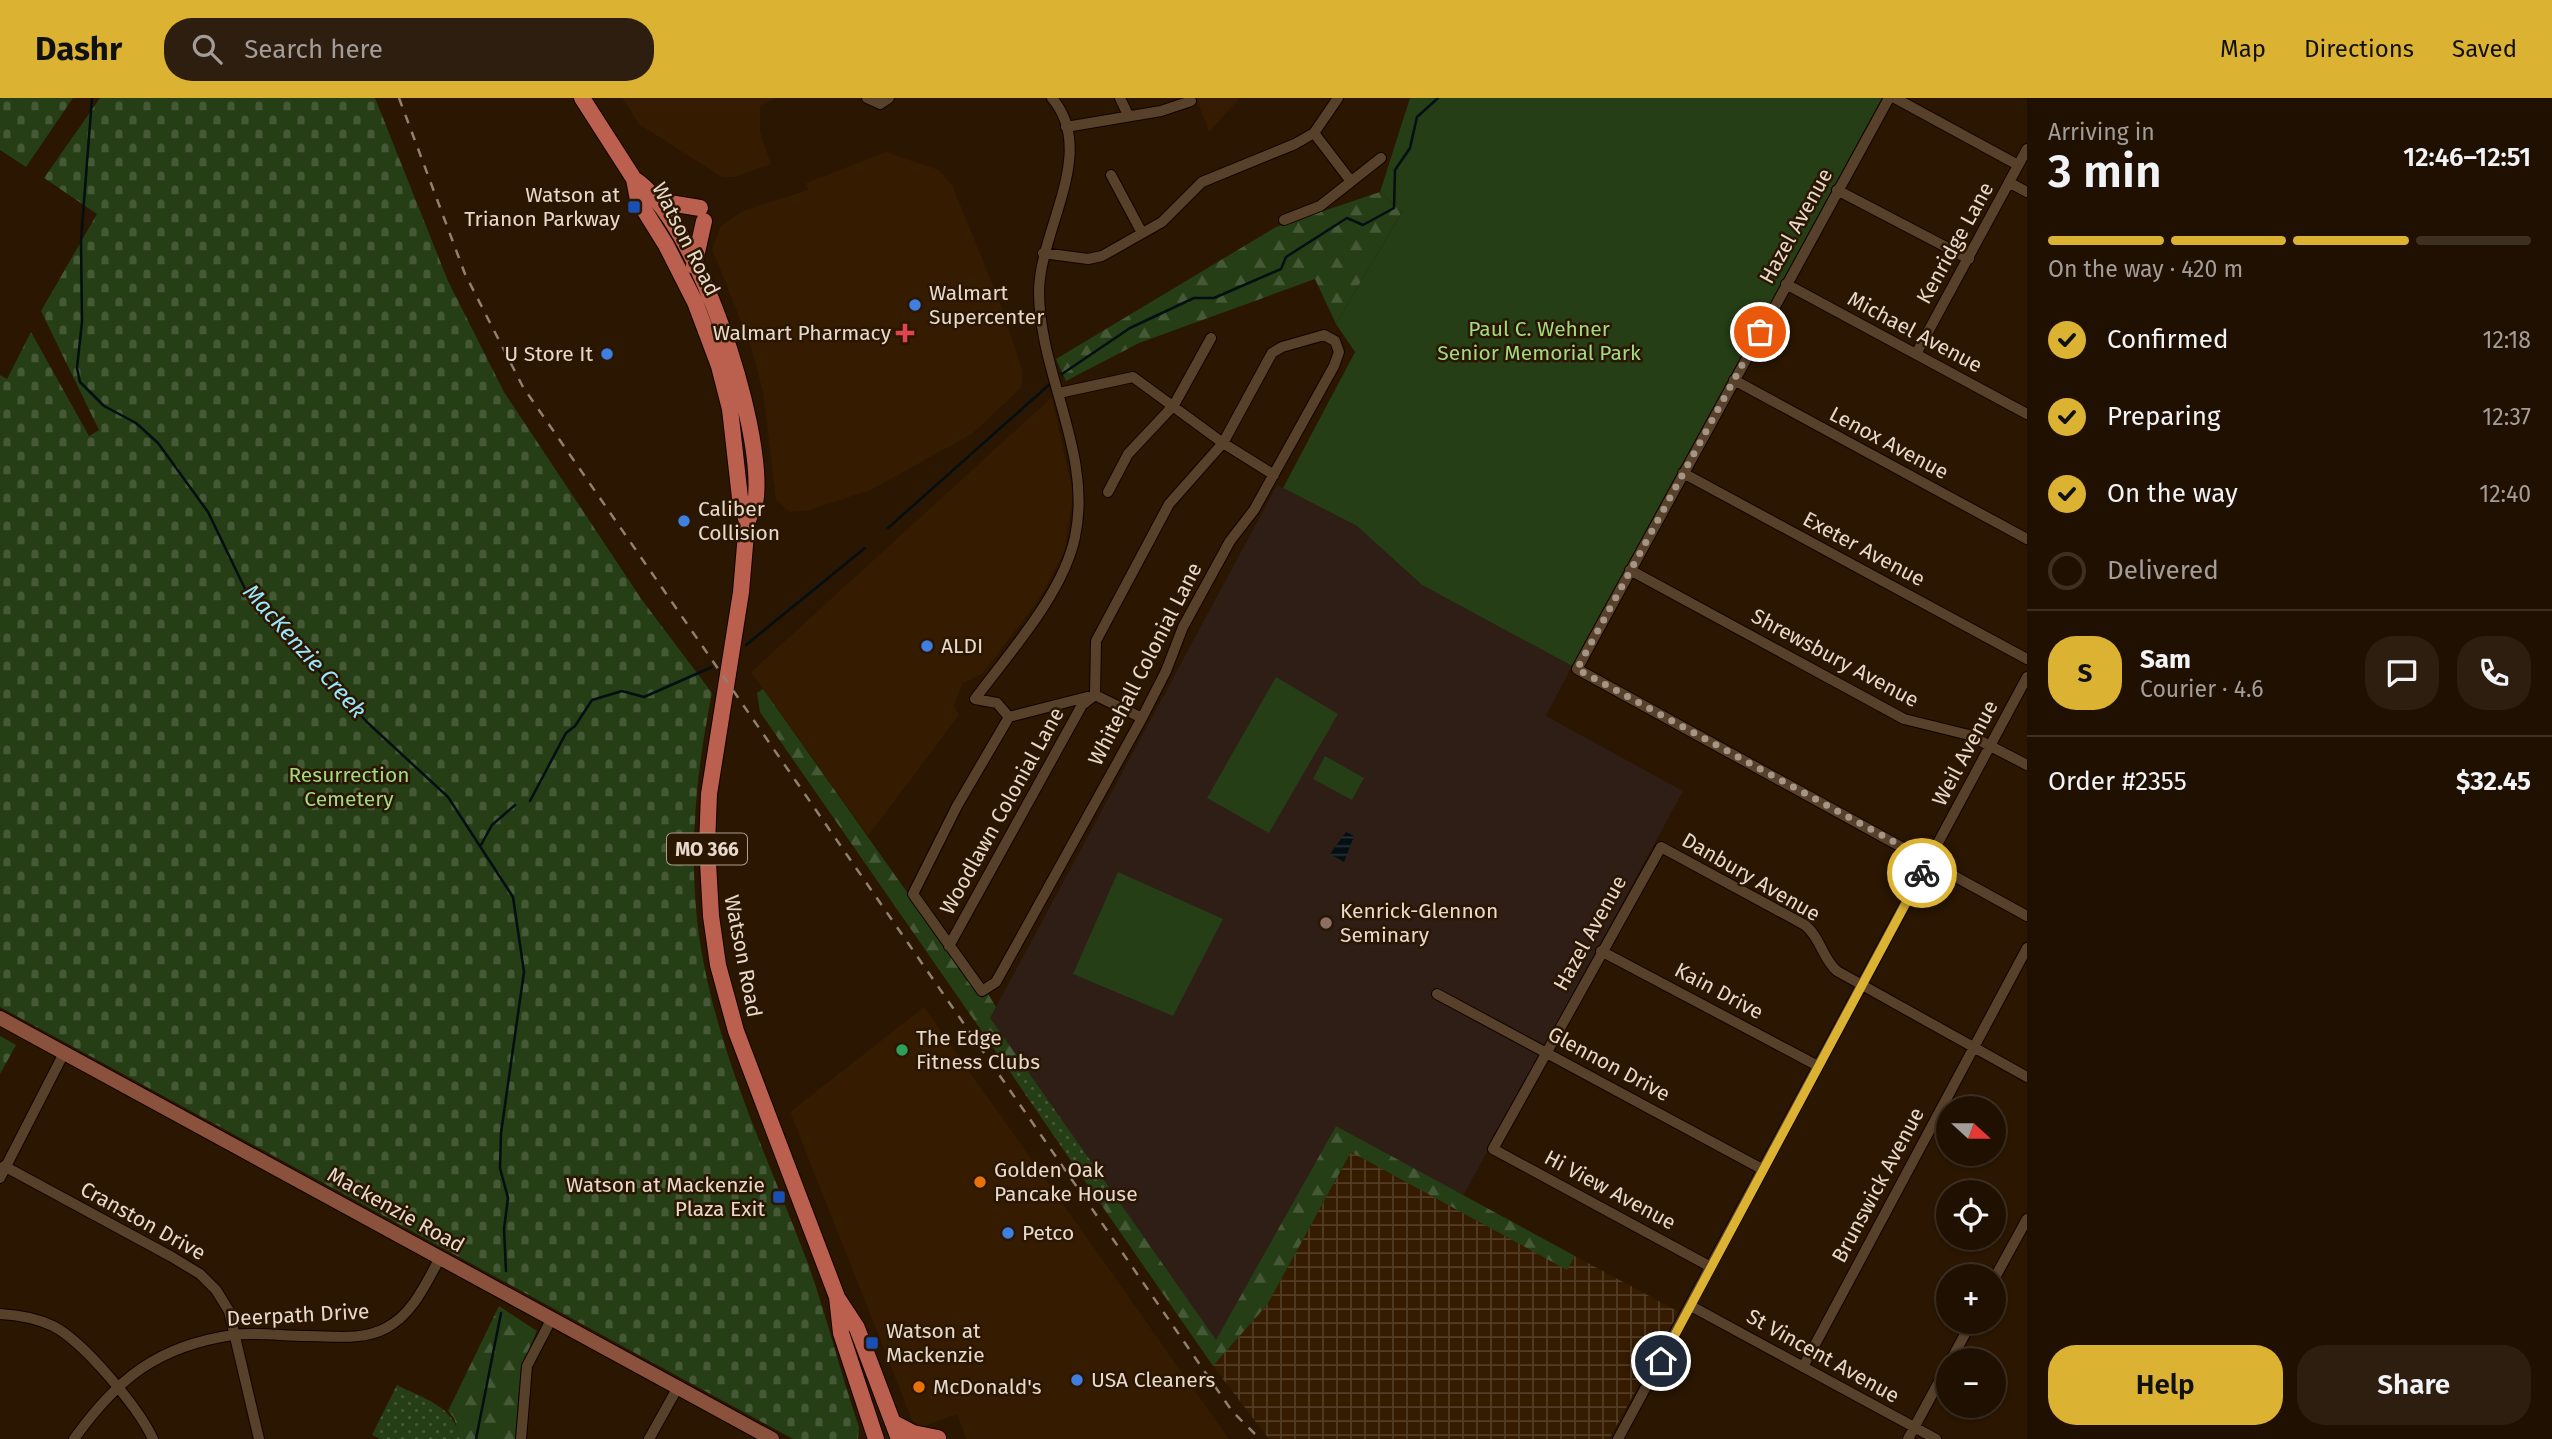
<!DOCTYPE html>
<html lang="en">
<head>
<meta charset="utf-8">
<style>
  :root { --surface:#201001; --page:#2d1e10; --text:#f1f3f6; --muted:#a29d99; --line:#3d3023; --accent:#dcb233 }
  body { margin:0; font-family:"Fira Sans",sans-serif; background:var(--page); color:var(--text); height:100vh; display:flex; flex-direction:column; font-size:26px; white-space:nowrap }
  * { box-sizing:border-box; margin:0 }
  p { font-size:23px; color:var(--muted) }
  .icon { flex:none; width:38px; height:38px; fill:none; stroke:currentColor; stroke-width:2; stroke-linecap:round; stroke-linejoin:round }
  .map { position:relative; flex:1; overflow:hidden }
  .side { display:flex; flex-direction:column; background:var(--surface); width:525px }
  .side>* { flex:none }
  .needle { width:46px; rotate:111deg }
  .controls { position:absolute; left:1936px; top:998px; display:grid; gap:14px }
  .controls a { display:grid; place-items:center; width:70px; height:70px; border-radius:50%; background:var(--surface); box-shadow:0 2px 5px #0004,0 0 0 2px var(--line); font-size:35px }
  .pin { position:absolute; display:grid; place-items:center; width:60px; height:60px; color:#fff; margin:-30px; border:4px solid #fff; border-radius:50%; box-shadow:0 2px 7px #0007 }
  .courier { position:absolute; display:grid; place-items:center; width:70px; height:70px; margin:-35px; border:5px solid #dcb233; border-radius:50%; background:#fff; color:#222; box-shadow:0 2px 9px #0007 }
  .headline em { font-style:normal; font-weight:600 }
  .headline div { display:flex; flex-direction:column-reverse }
  .headline { display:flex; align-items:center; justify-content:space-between; height:119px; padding:0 21px }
  h1 { font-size:46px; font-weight:600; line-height:52px }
  .bar { display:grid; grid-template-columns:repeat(4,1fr); gap:10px 7px; align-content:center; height:84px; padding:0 21px }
  .bar i { height:9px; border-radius:5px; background:var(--line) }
  .bar .selected { background:var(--accent) }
  .bar p { grid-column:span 4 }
  .line { display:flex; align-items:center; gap:18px; padding:0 21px; border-top:2px solid var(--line) }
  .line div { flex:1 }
  .round { display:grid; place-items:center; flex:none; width:74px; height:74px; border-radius:28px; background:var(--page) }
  ol { padding:0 21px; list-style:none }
  li { display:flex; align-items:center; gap:21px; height:77px }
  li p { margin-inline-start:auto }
  li .icon { padding:7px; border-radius:50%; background:var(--accent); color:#111; stroke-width:4 }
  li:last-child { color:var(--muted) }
  li i { width:38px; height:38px; border:4px solid var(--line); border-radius:50% }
  .cta { display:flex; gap:14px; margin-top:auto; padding:14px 21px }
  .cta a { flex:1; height:80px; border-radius:28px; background:var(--accent); color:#111; font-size:28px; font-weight:600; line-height:80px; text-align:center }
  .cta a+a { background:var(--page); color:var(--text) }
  header { display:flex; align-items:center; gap:42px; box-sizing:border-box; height:98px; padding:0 35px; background:var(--accent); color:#111 }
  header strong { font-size:33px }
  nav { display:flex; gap:38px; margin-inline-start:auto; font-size:24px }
  .search { width:490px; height:63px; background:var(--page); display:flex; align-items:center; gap:18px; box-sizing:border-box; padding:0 24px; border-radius:28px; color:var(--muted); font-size:26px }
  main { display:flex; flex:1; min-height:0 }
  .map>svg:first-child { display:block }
  .built { fill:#351b00 }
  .industrial { fill:url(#industrial-grid) }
  .education { fill:#2f1e16 }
  .grass { fill:url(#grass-dots) }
  .forest { fill:url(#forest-firs) }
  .cemetery { fill:url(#cemetery-stones) }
  .park { fill:#253e16 }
  .water { fill:url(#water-rules) }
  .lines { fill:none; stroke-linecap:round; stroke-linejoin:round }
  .stream { stroke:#030f13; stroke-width:2.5 }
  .minor-casing { stroke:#120200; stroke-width:12 }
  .secondary-casing { stroke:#120200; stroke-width:16 }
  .primary-casing { stroke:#120200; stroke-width:18 }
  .minor { stroke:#58412a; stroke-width:10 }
  .secondary { stroke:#8a513c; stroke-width:14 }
  .primary { stroke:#bb604e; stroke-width:16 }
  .rail { stroke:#91806f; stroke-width:2.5; stroke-dasharray:9 9; stroke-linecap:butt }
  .done { stroke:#a59585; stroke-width:7; stroke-dasharray:0 12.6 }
  .route { stroke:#dcb233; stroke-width:9 }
  .transit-dot { fill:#1a4fb4; stroke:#2a1601; stroke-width:2.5 }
  .shop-dot { fill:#3f7fe0; stroke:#2a1601; stroke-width:2.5 }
  .health-dot { fill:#e0444e; stroke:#2a1601; stroke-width:2.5 }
  .education-dot { fill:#8d6e63; stroke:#2a1601; stroke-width:2.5 }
  .leisure-dot { fill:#2e9e5b; stroke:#2a1601; stroke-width:2.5 }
  .food-dot { fill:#e8710a; stroke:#2a1601; stroke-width:2.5 }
  .labels { text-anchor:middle; stroke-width:5; stroke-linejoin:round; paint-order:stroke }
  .shield { fill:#2a1601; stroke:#ae9e8f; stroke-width:2 }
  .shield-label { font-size:19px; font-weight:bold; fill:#e7d9cc }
  .poi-label { font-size:21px; fill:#e7d9cc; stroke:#2a1601; text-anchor:start }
  .street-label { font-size:21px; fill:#e7d9cc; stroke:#2a1601 }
  .park-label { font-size:21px; fill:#a0dc7f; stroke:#2a1601 }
  .water-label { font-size:23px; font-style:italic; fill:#99e6fe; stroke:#2a1601 }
</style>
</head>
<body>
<header>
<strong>Dashr</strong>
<div class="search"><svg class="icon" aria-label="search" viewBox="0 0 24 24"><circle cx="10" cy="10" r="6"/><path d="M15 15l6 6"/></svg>Search here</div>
<nav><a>Map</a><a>Directions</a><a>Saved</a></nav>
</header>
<main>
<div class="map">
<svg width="2027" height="1341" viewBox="0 0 2027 1341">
  <defs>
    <pattern id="industrial-grid" width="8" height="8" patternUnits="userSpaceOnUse" patternTransform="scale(1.75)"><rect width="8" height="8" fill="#351b00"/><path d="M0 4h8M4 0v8" fill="none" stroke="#523c24"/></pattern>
    <pattern id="grass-dots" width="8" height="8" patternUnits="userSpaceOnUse" patternTransform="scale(1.75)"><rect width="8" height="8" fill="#253e16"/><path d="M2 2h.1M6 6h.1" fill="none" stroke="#455937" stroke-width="1.8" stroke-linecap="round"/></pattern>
    <pattern id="forest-firs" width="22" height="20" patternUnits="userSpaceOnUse" patternTransform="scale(1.75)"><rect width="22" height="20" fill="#253e16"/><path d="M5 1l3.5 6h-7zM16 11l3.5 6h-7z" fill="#455937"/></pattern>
    <pattern id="cemetery-stones" width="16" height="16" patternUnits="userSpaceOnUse" patternTransform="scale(1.75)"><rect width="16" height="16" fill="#253e16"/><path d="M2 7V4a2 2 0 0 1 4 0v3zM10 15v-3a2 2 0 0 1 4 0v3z" fill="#455937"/></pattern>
    <pattern id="water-rules" width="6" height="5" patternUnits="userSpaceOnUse" patternTransform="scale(1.75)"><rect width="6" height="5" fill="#030f13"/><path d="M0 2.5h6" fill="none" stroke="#283134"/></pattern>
  </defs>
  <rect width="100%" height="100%" fill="#2a1601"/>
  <path class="built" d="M622,0H777L760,8V34L771,66L736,79H722L640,27Z
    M1196,0H1240L1209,34Z
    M886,54L939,72L952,87L1000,204L1023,274L1021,290L972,336L871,392L806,413L790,414L776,402L763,294L751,249L712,151L721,128L742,113L808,92L806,85Z
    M1052,299L1073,396L1065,452L1042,497L991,565L982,576L963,585L954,607L959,617L868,738L751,574Z
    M924,909L1229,1341H966L957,1316L922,1329L912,1322L790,1014Z"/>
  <path class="industrial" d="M1351,1054L1566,1171L1575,1158L1679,1214L1609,1341H1269L1213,1268L1267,1207Z"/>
  <path class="education" d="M1277,387L1357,428L1422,487L1572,568L1546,618L1683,693L1463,1098L1336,1028L1216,1243L990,920Z"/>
  <path class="grass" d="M1017,958L1113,1095L1100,1105L1008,971Z
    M397,1287C424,1301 455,1308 460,1341H380L372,1337Z"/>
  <path class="forest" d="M1380,94L1402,114L1336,226L1315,181L1139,245L1066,283L1056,261L1276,129Z
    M763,591L982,900L988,896L996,909L990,920L1017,958L1008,971L760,614L757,595Z
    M1336,1028L1575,1158L1567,1172L1351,1054L1267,1207L1213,1268L1100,1105L1113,1095L1216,1242Z
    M499,1208L537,1233L521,1269L515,1341H460L454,1320L448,1313Z"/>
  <path class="cemetery" d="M0,0H73L26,69L0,52Z
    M100,0H375L448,183L504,294L642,502L712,595C697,669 689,745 697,821C710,940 765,1052 807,1163C827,1218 840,1274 859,1329L858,1341H793L0,909V277L7,281L31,234L89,338L99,332L41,213L97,116L44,80Z
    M0,938L16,947L0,976Z"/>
  <path class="park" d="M1410,0H1882L1572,568L1422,487L1357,428L1283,390L1355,254L1336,226L1402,114L1380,94Z
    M1276,579L1338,616L1269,735L1207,700Z
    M1325,658L1364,680L1352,702L1313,681Z
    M1118,774L1223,821L1173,918L1073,876Z"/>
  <path class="water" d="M1346,734L1354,738L1344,764L1330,756Z"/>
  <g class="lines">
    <path class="stream" d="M92,0L81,142L82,224L77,270L80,284L104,308L136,325L158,345L208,414L248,497L368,625L448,699L513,799L524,874L501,1035L500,1070L508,1100L504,1131L506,1173
      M1062,276L1130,230L1194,200H1214L1281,171L1286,159L1347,120L1363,127L1394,110L1395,72L1410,50L1417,19L1438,0
      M888,430L1050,286
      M746,547L865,450
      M530,703L566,635L575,628L592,602L622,593L644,599L712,569
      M481,747L492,727L515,707
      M476,1341L501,1215"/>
    <g class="minor-casing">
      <path id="minor" d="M867,0L880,6L889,0
        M1120,0L1128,17
        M1889,0L1577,571L2027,818
        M1895,0L2018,67
        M1066,29L1161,13L1191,3
        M1314,35L1350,82
        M1111,77L1142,135
        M2010,85L2027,94
        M1837,92L1969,161
        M1284,122L1320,108L1381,60
        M1043,155L1088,161L1102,158L1162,124L1202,84L1295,46L1314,35L1338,0
        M1786,186L2027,316
        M1916,256L2027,51
        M1734,282L2027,441
        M1059,295L1133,279L1223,345L1274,377
        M1683,375L2027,561
        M1108,394L1128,356L1174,307L1211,240
        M1630,472L1904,621L1969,637L2027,667
        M1009,619L997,605L975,601C1009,555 1063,496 1075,439C1093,355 1039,276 1039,193C1040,131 1098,54 1052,0
        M949,848L1082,607L1095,597L1096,543L1169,406L1223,345L1272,255L1282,249L1324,237L1335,243L1339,254L1334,268L1254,412L1230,443L1183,529L1166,573L1142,620L996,884L982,893L913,796L957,708L1009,619L1095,597L1142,620
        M1601,853L1818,968
        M1437,896L1762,1071
        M4,1068L172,1159L200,1176L216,1192L229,1213L259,1341
        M0,1080L64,955
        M1709,1168L1493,1051L1661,749L1805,827C1821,840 1822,860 1837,873L2027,979
        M1993,1183L2027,1121
        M1691,1208L1936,1341
        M0,1216C19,1217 36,1220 53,1228C84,1244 138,1309 153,1341
        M1951,1262L1972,1223
        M1803,1269L2027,850
        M74,1341C117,1281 157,1248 233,1237C257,1234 283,1238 307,1238C333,1238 362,1243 386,1230C413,1216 426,1185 440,1160
        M521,1341L527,1268L552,1220
        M649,1341L678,1289
        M1618,1341L2027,579
        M1908,1341L1948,1267"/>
    </g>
    <g class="secondary-casing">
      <path id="secondary" d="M0,920L772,1341"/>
    </g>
    <g class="primary-casing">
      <path id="primary" d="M582,0L634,81L638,102L666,147L695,204L719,268L730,311L740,400L747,424L741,494L709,696L707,747L711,818L718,867L736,933L837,1199L841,1235L876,1341
        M634,81C697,122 763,325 756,399C755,408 750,417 747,424
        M657,103L700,110
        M694,168L704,123
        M838,1201L857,1230L899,1341
        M894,1325L913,1335L938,1340"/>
    </g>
    <use href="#minor" class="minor"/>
    <use href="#secondary" class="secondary"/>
    <use href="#primary" class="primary"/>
    <path class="rail" d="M399,0L465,176L523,289L1232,1313L1260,1341"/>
  </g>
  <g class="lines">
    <path class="done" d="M1760,234L1577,571L1929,763L1922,775"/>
    <path class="route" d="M1661,1263L1922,775"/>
  </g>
  <g class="transit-dot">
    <rect x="627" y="102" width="14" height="14" rx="3.5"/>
    <rect x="772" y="1092" width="14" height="14" rx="3.5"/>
    <rect x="865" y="1238" width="14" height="14" rx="3.5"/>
  </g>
  <g class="shop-dot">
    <circle cx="915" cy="207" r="7"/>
    <circle cx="607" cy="256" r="7"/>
    <circle cx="684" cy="423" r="7"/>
    <circle cx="927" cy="548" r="7"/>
    <circle cx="1008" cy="1135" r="7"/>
    <circle cx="1077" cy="1282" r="7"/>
  </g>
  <path class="health-dot" d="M901.5 224.5h7v7h7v7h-7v7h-7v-7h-7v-7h7z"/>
  <circle class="education-dot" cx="1326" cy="825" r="7"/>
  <circle class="leisure-dot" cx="902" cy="952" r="7"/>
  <g class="food-dot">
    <circle cx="980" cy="1084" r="7"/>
    <circle cx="919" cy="1289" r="7"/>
  </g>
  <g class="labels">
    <rect class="shield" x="667" y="735.5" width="80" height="31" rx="5"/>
    <g class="shield-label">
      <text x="707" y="758">MO 366</text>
    </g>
    <g class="poi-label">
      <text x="620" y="104" text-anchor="end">Watson at<tspan x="620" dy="24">Trianon Parkway</tspan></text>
      <text x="929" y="202">Walmart<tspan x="929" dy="24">Supercenter</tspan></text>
      <text x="891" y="242" text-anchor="end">Walmart Pharmacy</text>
      <text x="593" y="263" text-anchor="end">U Store It</text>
      <text x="698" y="418">Caliber<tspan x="698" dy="24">Collision</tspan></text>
      <text x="941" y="555">ALDI</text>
      <text x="1340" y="820">Kenrick-Glennon<tspan x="1340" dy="24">Seminary</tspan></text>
      <text x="916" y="947">The Edge<tspan x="916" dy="24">Fitness Clubs</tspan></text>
      <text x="994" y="1079">Golden Oak<tspan x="994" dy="24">Pancake House</tspan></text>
      <text x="765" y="1094" text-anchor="end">Watson at Mackenzie<tspan x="765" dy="24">Plaza Exit</tspan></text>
      <text x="1022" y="1142">Petco</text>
      <text x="886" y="1240">Watson at<tspan x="886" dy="24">Mackenzie</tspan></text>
      <text x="1091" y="1289">USA Cleaners</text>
      <text x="933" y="1296">McDonald's</text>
    </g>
    <g class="street-label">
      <text transform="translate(1796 128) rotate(-61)" y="7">Hazel Avenue</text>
      <text transform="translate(686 141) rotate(63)" y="7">Watson Road</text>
      <text transform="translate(1955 145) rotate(-61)" y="7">Kenridge Lane</text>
      <text transform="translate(1915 234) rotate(28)" y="7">Michael Avenue</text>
      <text transform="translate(1889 345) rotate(28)" y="7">Lenox Avenue</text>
      <text transform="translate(1864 451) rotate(28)" y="7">Exeter Avenue</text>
      <text transform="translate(1835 560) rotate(28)" y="7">Shrewsbury Avenue</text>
      <text transform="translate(1145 566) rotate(-63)" y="7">Whitehall Colonial Lane</text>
      <text transform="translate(1965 655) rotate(-62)" y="7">Weil Avenue</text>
      <text transform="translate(1002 713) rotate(-61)" y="7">Woodlawn Colonial Lane</text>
      <text transform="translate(1751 779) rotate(30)" y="7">Danbury Avenue</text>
      <text transform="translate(1590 835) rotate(-61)" y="7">Hazel Avenue</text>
      <text transform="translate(743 858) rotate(79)" y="7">Watson Road</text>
      <text transform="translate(1719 893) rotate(28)" y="7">Kain Drive</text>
      <text transform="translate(1609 966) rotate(28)" y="7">Glennon Drive</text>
      <text transform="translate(1878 1087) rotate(-62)" y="7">Brunswick Avenue</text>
      <text transform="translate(1610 1092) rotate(28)" y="7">Hi View Avenue</text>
      <text transform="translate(396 1112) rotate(29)" y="7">Mackenzie Road</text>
      <text transform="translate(143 1123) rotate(29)" y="7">Cranston Drive</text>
      <text transform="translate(298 1217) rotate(-3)" y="7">Deerpath Drive</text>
      <text transform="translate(1823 1258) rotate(29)" y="7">St Vincent Avenue</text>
    </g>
    <g class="park-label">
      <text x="1539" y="238">Paul C. Wehner<tspan x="1539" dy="24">Senior Memorial Park</tspan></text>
      <text x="349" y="684">Resurrection<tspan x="349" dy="24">Cemetery</tspan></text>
    </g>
    <g class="water-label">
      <text transform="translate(305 553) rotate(48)" y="8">MacKenzie Creek</text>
    </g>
  </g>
</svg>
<div class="controls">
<a><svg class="needle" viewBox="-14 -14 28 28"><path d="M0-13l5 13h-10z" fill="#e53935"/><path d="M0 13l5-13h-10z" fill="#a29d99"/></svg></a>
<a><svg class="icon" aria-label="locate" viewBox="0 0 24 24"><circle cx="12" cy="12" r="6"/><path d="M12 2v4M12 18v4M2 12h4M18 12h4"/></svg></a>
<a>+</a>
<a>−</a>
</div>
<div class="pin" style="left:1760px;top:234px;background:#ea580c"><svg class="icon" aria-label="bag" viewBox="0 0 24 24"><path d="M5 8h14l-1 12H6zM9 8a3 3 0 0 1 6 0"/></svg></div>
<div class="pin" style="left:1661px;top:1263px;background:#1f2937"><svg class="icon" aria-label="home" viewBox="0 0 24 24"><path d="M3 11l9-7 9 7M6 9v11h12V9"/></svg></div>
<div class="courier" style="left:1922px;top:775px"><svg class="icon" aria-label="bike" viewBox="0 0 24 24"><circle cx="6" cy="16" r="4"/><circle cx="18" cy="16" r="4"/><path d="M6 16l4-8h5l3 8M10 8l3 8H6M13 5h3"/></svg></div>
</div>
<section class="side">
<div class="headline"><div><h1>3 min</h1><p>Arriving in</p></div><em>12:46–12:51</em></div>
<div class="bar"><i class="selected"></i><i class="selected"></i><i class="selected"></i><i></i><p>On the way · 420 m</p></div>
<ol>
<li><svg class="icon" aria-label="check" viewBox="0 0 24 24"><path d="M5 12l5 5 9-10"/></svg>Confirmed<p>12:18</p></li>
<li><svg class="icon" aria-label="check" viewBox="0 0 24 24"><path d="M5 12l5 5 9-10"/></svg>Preparing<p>12:37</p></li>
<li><svg class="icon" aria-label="check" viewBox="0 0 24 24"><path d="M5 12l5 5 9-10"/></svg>On the way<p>12:40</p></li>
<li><i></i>Delivered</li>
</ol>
<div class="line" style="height:126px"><b class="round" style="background:var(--accent);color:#111">S</b><div><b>Sam</b><p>Courier · 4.6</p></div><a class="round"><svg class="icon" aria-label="chat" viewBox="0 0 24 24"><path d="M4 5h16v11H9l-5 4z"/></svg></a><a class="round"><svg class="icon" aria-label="phone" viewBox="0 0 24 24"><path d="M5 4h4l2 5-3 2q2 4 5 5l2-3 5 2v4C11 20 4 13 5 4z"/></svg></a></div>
<div class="line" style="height:91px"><div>Order #2355</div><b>$32.45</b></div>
<div class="cta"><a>Help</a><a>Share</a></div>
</section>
</main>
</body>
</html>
